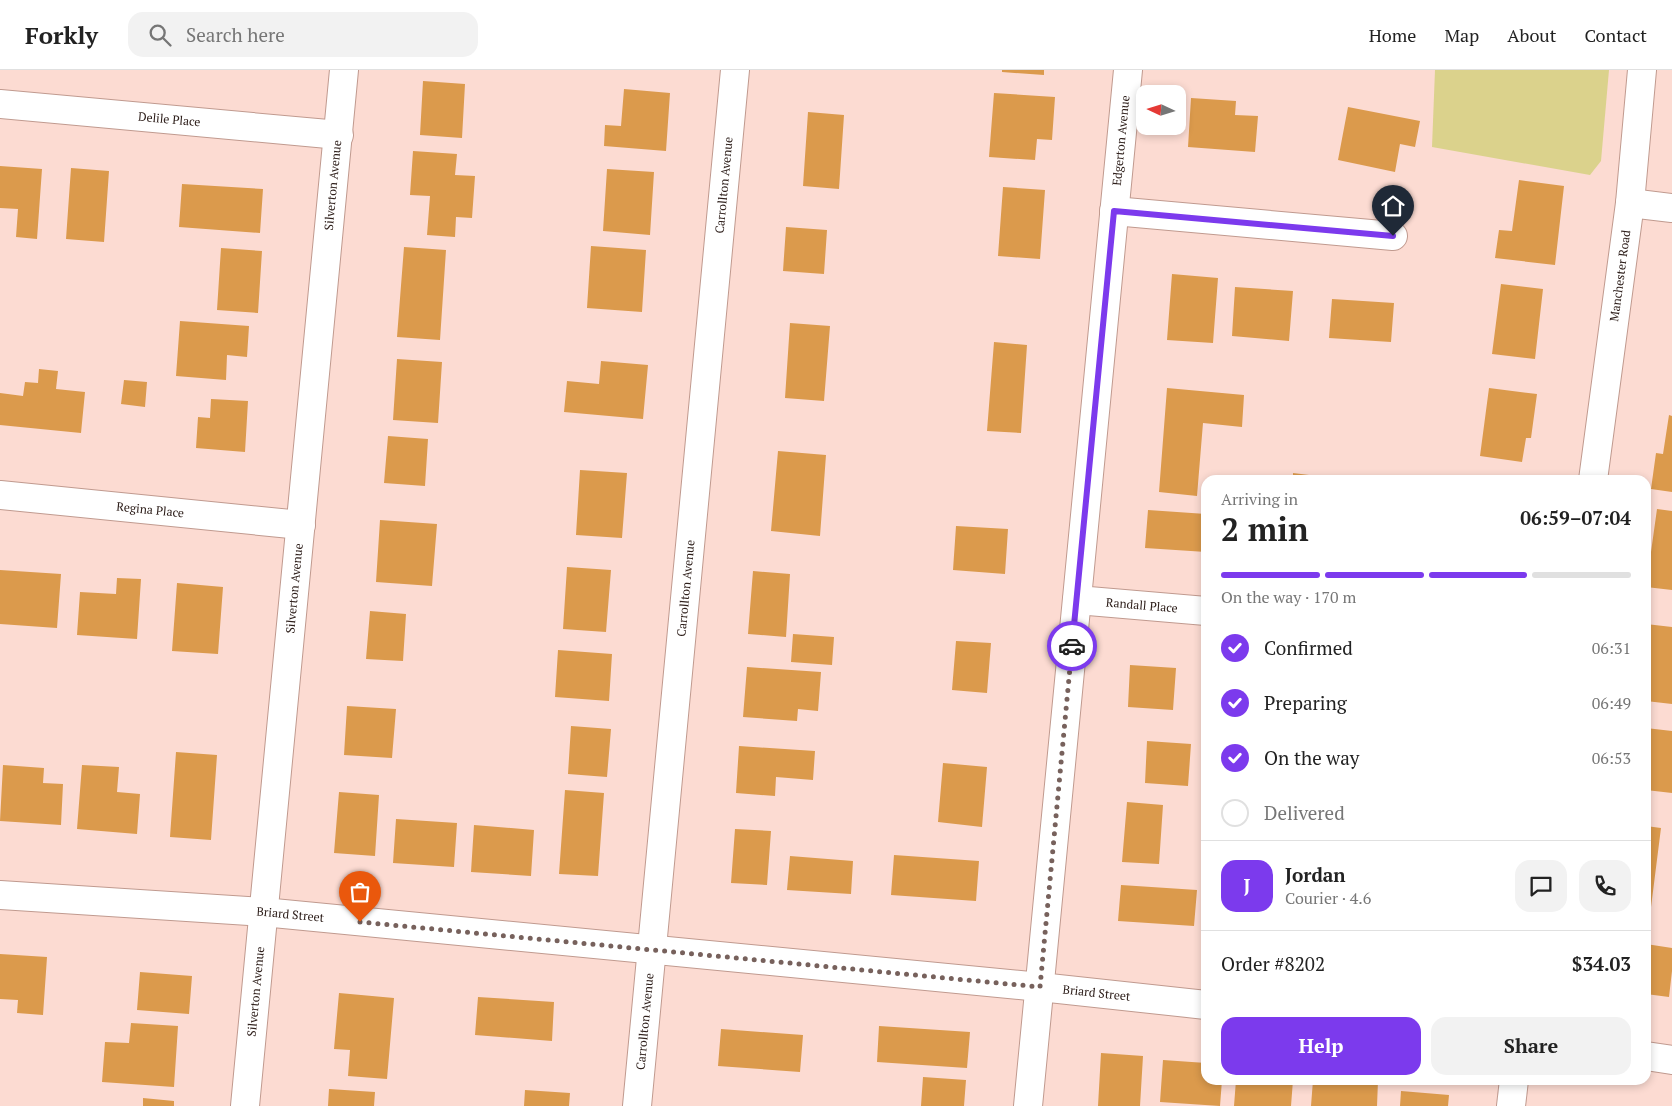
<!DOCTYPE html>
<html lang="en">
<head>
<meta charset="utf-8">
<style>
  :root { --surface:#fff; --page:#f2f2f2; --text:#222; --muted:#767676; --line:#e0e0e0; --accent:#7c3aed }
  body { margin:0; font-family:"PT Serif",serif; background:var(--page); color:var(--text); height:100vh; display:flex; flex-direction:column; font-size:19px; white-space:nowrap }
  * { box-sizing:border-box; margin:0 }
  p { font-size:16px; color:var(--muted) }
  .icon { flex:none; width:28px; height:28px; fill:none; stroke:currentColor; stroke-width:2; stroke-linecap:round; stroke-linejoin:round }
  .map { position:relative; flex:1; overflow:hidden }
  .panel { position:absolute; left:1201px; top:405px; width:450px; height:610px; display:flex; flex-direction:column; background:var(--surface); border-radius:15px; box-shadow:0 2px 8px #0003 }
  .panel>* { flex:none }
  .needle { width:32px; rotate:274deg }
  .fabs { position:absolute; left:1136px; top:15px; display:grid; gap:10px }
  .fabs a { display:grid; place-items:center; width:50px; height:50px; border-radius:10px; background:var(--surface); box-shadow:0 2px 8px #0003; font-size:25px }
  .pin { position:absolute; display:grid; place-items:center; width:42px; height:42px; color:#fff; margin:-51px -21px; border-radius:50% 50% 50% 0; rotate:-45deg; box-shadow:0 0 5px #0007 }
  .pin .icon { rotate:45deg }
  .courier { position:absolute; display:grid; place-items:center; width:50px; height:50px; margin:-25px; border:4px solid #7c3aed; border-radius:50%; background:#fff; color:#222; box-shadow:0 1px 6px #0007 }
  .summary em { font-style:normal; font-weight:700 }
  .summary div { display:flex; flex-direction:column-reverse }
  .summary { display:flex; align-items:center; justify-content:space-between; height:85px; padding:0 20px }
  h1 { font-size:32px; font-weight:700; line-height:38px }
  .bar { display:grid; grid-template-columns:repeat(4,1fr); gap:8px 5px; align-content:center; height:60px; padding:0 20px }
  .bar i { height:6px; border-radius:4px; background:var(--line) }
  .bar .current { background:var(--accent) }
  .bar p { grid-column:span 4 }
  .line { display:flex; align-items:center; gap:12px; padding:0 20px; border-top:1px solid var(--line) }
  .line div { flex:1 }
  .round { display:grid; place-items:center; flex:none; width:52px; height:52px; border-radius:15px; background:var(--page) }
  ol { padding:0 20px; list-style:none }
  li { display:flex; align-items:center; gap:15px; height:55px }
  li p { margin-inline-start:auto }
  li .icon { padding:5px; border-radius:50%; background:var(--accent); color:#fff; stroke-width:4 }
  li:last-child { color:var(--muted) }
  li i { width:28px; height:28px; border:2px solid var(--line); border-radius:50% }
  .cta { display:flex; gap:10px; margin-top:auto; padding:10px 20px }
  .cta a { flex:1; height:58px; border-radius:15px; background:var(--accent); color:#fff; font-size:20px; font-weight:700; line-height:58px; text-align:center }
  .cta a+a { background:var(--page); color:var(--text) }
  header { display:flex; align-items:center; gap:30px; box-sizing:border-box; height:70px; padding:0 25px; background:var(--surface); border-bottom:1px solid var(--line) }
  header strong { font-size:24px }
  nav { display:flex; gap:28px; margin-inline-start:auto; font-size:18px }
  .search { width:350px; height:45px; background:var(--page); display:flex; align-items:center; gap:12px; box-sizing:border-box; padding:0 18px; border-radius:15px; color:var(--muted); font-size:19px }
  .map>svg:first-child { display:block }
  .green { fill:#dbd28c }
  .building { fill:#db9a4c }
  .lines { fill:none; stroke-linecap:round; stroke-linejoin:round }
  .minor-casing { stroke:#c09a8f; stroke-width:30 }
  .minor { stroke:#fff; stroke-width:28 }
  .done { stroke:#77615c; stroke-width:5; stroke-dasharray:0 9 }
  .route { stroke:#7c3aed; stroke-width:6 }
  .labels { text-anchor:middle; stroke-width:4.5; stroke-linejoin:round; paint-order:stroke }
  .street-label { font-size:12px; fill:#2f201c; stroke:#fcdbd2 }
</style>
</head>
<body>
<header>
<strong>Forkly</strong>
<div class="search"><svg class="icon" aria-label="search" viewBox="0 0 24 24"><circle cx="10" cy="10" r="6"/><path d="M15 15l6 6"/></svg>Search here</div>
<nav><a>Home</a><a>Map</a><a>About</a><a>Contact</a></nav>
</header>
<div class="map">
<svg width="1672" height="1036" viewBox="0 0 1672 1036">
  <rect width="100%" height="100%" fill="#fcdbd2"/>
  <path class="green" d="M1435,0H1609L1601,91L1590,105L1432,77Z"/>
  <path class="building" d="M1002,0H1044V5L1002,2Z
    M423,11L465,14L462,68L420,65Z
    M624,19L670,23L666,81L604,76L605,55L621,56Z
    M994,23L1055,27L1052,70L1037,69L1035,90L989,87Z
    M1191,28L1236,31L1235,45L1258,46L1255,82L1188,77Z
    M1348,37L1420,51L1415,77L1400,74L1395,102L1338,90Z
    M808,42L844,45L839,119L803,116Z
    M413,81L457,84L455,105L475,106L472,148L456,147L455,167L427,165L430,126L410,125Z
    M0,96L42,99L37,169L16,167L18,139L0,138Z
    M71,98L109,101L104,172L66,169Z
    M607,99L654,102L650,165L603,161Z
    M1519,110L1564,116L1555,195L1495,188L1499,160L1512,161Z
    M182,114L263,119L260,163L179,157Z
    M1003,117L1045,120L1040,189L998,186Z
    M786,157L827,160L824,204L783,201Z
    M591,176L646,180L642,242L587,238Z
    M404,177L446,180L440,270L397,267Z
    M221,178L262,181L258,243L217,240Z
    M1172,204L1218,208L1213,273L1167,270Z
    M1501,214L1543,219L1535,289L1492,284Z
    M1235,217L1293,221L1289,271L1232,266Z
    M1332,229L1394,233L1391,272L1329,268Z
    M180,251L249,256L247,287L227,285L226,310L176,306Z
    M790,253L830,256L824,331L785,328Z
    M994,272L1027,275L1021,363L987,361Z
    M397,289L442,292L438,353L393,350Z
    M601,291L648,295L643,349L564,342L567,311L599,314Z
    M39,299L58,301L56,319L85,322L81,363L0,355V323L23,326L25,312L38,313Z
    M124,310L147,312L145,337L121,334Z
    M1167,318L1244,325L1242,357L1203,353L1197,426L1159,422Z
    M1489,318L1537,324L1531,368H1526L1522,392L1480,386Z
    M211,329L248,331L245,382L196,378L198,347L210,348Z
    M1669,345L1672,346V422L1651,419L1656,383L1663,384Z
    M388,366L428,369L425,416L384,413Z
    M778,381L826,385L820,466L771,461Z
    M580,400L627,403L622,468L576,465Z
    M1293,403L1317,406V410H1293Z
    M1657,439L1672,441V520L1646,517L1647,481L1651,482Z
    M1148,440L1206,444V482L1145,478Z
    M380,450L437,454L432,516L376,512Z
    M956,456L1008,459L1005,504L953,500Z
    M567,497L611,500L606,562L563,559Z
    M0,500L61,504L57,558L0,554Z
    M753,501L790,504L786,567L748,564Z
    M117,508L141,509L137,569L77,565L80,522L116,524Z
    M177,513L223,517L218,584L172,581Z
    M370,541L406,544L403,591L366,589Z
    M1646,554L1672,557V634L1646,631Z
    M793,564L834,567L832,595L791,592Z
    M956,571L991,573L987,623L952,620Z
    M558,580L612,584L609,631L555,627Z
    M1130,595L1176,598L1173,640L1128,637Z
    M747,597L821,602L818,641L798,639L797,651L743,647Z
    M347,636L396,639L392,688L344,685Z
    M571,656L611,659L607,707L568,704Z
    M1646,658L1672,661V723L1646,720Z
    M1147,671L1191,674L1188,716L1145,713Z
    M739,676L815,681L813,710L776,707L775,726L736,723Z
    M176,682L217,685L211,770L170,767Z
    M943,693L987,697L982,757L938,752Z
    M3,695L44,698L43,713L63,714L61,755L0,751Z
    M82,695L119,697L117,722L140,724L137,764L77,759Z
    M565,720L604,723L598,806L559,804Z
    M339,722L379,725L375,786L334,783Z
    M1127,732L1163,735L1159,794L1122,792Z
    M396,749L457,753L454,797L393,793Z
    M474,755L534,760L531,806L471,802Z
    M1646,756L1661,758L1650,845H1646Z
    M735,759L771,761L767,815L731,813Z
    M894,785L979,791L976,831L891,825Z
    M790,786L853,791L851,824L787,820Z
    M1121,815L1197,820L1194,856L1118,851Z
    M1646,874L1672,878V901L1669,927L1646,924Z
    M0,884L47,887L43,945L17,943L18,930L0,929Z
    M140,902L192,906L189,944L137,940Z
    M339,923L394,928L387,1009L348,1006L350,980L334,979Z
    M478,927L554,932L552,971L475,965Z
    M131,953L178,956L174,1017L102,1012L105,972L129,973Z
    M879,956L970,962L967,998L877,992Z
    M721,959L803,965L800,1002L718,996Z
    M1101,983L1143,986L1140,1036H1098Z
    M1163,990L1206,993V1010H1222L1220,1036L1160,1032Z
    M923,1007L966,1010L964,1036H921Z
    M1236,1010H1293L1291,1036H1234Z
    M1313,1010L1378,1011L1377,1036H1311Z
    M329,1019L375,1022L374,1036H328Z
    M525,1020L570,1023L569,1036H524Z
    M1401,1021L1449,1025L1448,1036H1400Z
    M143,1028L174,1031V1036H143Z"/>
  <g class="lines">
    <g class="minor-casing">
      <g id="minor">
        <path id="s1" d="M0,34L339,65"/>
        <path d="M1630,133L1672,138"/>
        <path d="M1114,141L1393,166"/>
        <path id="s2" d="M1593,410L1630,133L1642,0"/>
        <path id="s3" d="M0,425L301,455"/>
        <path id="s4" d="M1077,530L1206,541"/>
        <path id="s5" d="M0,825L263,842L1040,917L1206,935"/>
        <path d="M1646,986L1672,990"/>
        <path id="s6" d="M245,1036L344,0"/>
        <path id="s7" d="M637,1036L735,0"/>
        <path id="s8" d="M1028,1036L1128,0"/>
        <path d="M1511,1036L1514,1010"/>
      </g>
    </g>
    <use href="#minor" class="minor"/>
  </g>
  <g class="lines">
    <path class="done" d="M360,852L1040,917L1072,576"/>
    <path class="route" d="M1072,576L1114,141L1393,166"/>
  </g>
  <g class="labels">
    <g class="street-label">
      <text dy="4" stroke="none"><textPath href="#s1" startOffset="170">Delile Place</textPath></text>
      <text dy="4" stroke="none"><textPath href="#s8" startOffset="970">Edgerton Avenue</textPath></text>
      <text dy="4" stroke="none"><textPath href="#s6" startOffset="925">Silverton Avenue</textPath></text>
      <text dy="4" stroke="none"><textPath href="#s7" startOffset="925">Carrollton Avenue</textPath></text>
      <text dy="4" stroke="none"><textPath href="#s2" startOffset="206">Manchester Road</textPath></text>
      <text dy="4" stroke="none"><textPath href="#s3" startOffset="151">Regina Place</textPath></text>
      <text dy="4" stroke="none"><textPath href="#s6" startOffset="520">Silverton Avenue</textPath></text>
      <text dy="4" stroke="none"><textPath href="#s7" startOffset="520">Carrollton Avenue</textPath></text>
      <text dy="4" stroke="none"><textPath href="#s4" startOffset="65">Randall Place</textPath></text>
      <text dy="4" stroke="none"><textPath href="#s5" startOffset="291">Briard Street</textPath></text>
      <text dy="4" stroke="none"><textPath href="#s6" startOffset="115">Silverton Avenue</textPath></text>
      <text dy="4" stroke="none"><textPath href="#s5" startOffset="1101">Briard Street</textPath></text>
      <text dy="4" stroke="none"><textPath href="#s7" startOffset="85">Carrollton Avenue</textPath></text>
    </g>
  </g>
</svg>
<div class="fabs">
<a><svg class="needle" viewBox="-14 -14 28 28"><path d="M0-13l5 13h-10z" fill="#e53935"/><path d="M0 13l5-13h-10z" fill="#767676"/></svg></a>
</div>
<div class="pin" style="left:360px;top:852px;background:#ea580c"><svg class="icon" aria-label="bag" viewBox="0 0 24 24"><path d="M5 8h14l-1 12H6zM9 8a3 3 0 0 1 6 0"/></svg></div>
<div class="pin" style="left:1393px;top:166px;background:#1f2937"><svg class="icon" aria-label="home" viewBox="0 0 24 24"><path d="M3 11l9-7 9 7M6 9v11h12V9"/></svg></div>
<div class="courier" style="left:1072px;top:576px"><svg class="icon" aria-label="car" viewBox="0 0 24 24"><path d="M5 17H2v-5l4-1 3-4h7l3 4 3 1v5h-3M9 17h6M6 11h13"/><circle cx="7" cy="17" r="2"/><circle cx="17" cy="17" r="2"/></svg></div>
<section class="panel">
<div class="summary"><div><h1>2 min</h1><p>Arriving in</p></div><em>06:59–07:04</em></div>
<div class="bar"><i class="current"></i><i class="current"></i><i class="current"></i><i></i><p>On the way · 170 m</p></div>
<ol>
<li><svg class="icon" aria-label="check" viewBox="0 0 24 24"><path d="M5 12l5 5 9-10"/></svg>Confirmed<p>06:31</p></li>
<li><svg class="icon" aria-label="check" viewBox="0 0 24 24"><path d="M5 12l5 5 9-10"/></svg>Preparing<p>06:49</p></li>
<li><svg class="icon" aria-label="check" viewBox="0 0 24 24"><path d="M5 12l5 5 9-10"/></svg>On the way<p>06:53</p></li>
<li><i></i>Delivered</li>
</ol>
<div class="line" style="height:90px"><b class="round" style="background:var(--accent);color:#fff">J</b><div><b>Jordan</b><p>Courier · 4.6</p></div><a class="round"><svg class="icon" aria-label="chat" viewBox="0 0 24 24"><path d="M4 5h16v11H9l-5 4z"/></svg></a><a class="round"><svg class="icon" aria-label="phone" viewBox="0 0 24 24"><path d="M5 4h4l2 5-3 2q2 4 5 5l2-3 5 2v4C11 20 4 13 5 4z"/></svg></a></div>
<div class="line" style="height:65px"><div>Order #8202</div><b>$34.03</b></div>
<div class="cta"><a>Help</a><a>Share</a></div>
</section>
</div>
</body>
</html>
